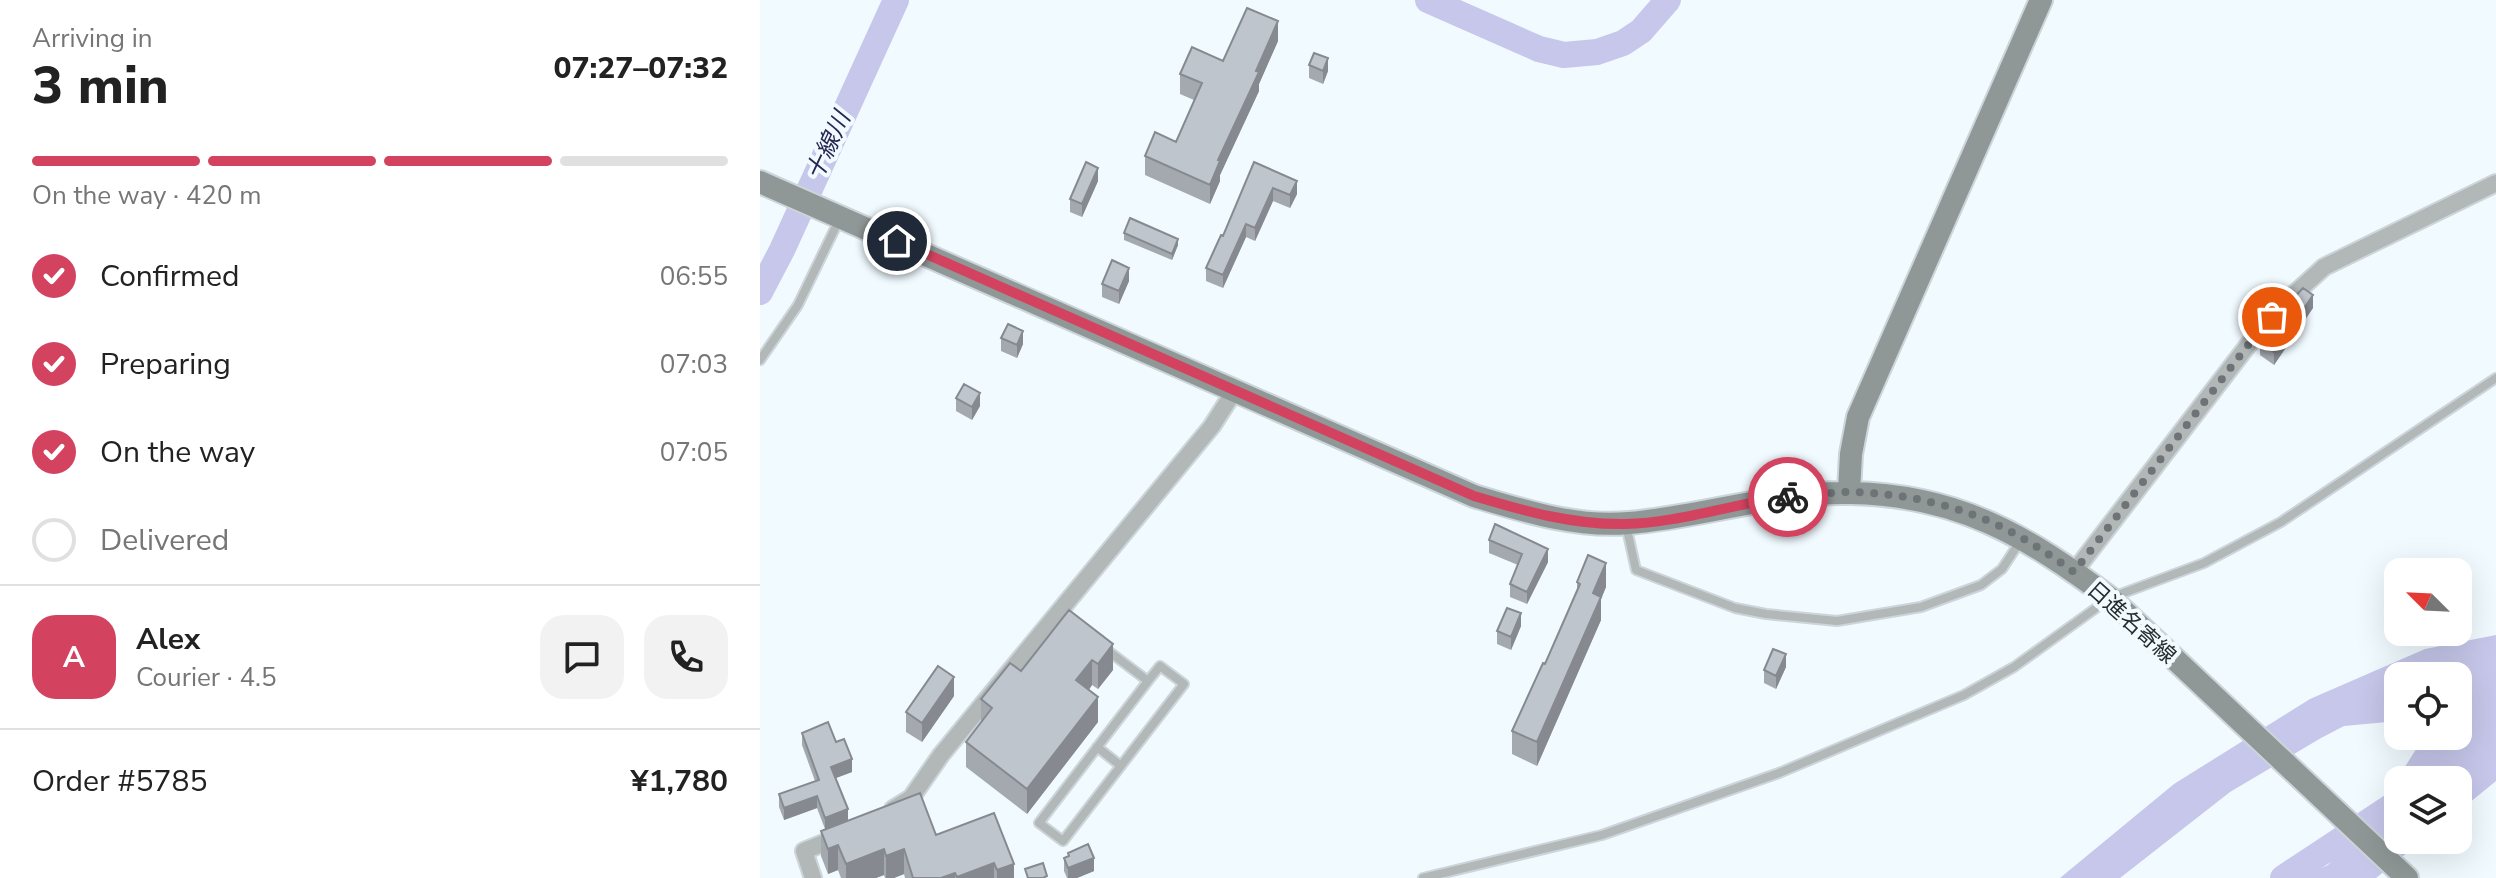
<!DOCTYPE html>
<html lang="en">
<head>
<meta charset="utf-8">
<style>
  :root { --surface:#fff; --page:#f2f2f2; --text:#222; --muted:#767676; --line:#e0e0e0; --accent:#d34360 }
  body { margin:0; font-family:"Nunito Sans","Noto Sans JP",sans-serif; background:var(--page); color:var(--text); height:100vh; display:flex; flex-direction:column; font-size:30px; white-space:nowrap }
  * { box-sizing:border-box; margin:0 }
  p { font-size:26px; color:var(--muted) }
  .icon { flex:none; width:44px; height:44px; fill:none; stroke:currentColor; stroke-width:2; stroke-linecap:round; stroke-linejoin:round }
  .map { position:relative; flex:1; overflow:hidden }
  .panel { display:flex; flex-direction:column; background:var(--surface); width:760px }
  .panel>* { flex:none }
  .needle { width:52px; rotate:294deg }
  .buttons { position:absolute; left:1624px; top:558px; display:grid; gap:16px }
  .buttons a { display:grid; place-items:center; width:88px; height:88px; border-radius:16px; background:var(--surface); box-shadow:0 8px 32px #0002; font-size:40px }
  .pin { position:absolute; display:grid; place-items:center; width:68px; height:68px; color:#fff; margin:-34px; border:4px solid #fff; border-radius:50%; box-shadow:0 2px 8px #0007 }
  .courier { position:absolute; display:grid; place-items:center; width:80px; height:80px; margin:-40px; border:6px solid #d34360; border-radius:50%; background:#fff; color:#222; box-shadow:0 2px 10px #0007 }
  .summary em { font-style:normal; font-weight:800 }
  .summary div { display:flex; flex-direction:column-reverse }
  .summary { display:flex; align-items:center; justify-content:space-between; height:136px; padding:0 32px }
  h1 { font-size:52px; font-weight:800; line-height:60px }
  .bar { display:grid; grid-template-columns:repeat(4,1fr); gap:12px 8px; align-content:center; height:96px; padding:0 32px }
  .bar i { height:10px; border-radius:6px; background:var(--line) }
  .bar .selected { background:var(--accent) }
  .bar p { grid-column:span 4 }
  .line { display:flex; align-items:center; gap:20px; padding:0 32px; border-top:2px solid var(--line) }
  .line div { flex:1 }
  .round { display:grid; place-items:center; flex:none; width:84px; height:84px; border-radius:24px; background:var(--page) }
  ol { padding:0 32px; list-style:none }
  li { display:flex; align-items:center; gap:24px; height:88px }
  li p { margin-inline-start:auto }
  li .icon { padding:8px; border-radius:50%; background:var(--accent); color:#fff; stroke-width:4 }
  li:last-child { color:var(--muted) }
  li i { width:44px; height:44px; border:4px solid var(--line); border-radius:50% }
  main { display:flex; flex:1; min-height:0 }
  .map>svg:first-child { display:block }
  .water { fill:#c6c7ea }
  .lines { fill:none; stroke-linecap:round; stroke-linejoin:round }
  .river { stroke:#c6c7ea; stroke-width:26 }
  .lane-casing { stroke:#ccd5d9; stroke-width:12 }
  .street-casing { stroke:#ccd5d9; stroke-width:20 }
  .secondary-casing { stroke:#ccd5d9; stroke-width:26 }
  .lane { stroke:#b2b7b7; stroke-width:8 }
  .street { stroke:#b2b7b7; stroke-width:16 }
  .secondary { stroke:#909797; stroke-width:22 }
  .wall { fill:#a4a9b0 }
  .shaded-wall { fill:#868a90 }
  .building { fill:#bfc5cd; stroke:#868a90; stroke-width:2 }
  .done { stroke:#6d7376; stroke-width:8; stroke-dasharray:0 14.4 }
  .route { stroke:#d34360; stroke-width:10 }
  .labels { text-anchor:middle; stroke-width:8; stroke-linejoin:round; paint-order:stroke }
  .street-label { font-size:22px; fill:#272b2c; stroke:#f0faff }
  .water-label { font-size:24px; font-style:italic; fill:#292652; stroke:#f0faff }
</style>
</head>
<body>
<main>
<section class="panel">
<div class="summary"><div><h1>3 min</h1><p>Arriving in</p></div><em>07:27–07:32</em></div>
<div class="bar"><i class="selected"></i><i class="selected"></i><i class="selected"></i><i></i><p>On the way · 420 m</p></div>
<ol>
<li><svg class="icon" aria-label="check" viewBox="0 0 24 24"><path d="M5 12l5 5 9-10"/></svg>Confirmed<p>06:55</p></li>
<li><svg class="icon" aria-label="check" viewBox="0 0 24 24"><path d="M5 12l5 5 9-10"/></svg>Preparing<p>07:03</p></li>
<li><svg class="icon" aria-label="check" viewBox="0 0 24 24"><path d="M5 12l5 5 9-10"/></svg>On the way<p>07:05</p></li>
<li><i></i>Delivered</li>
</ol>
<div class="line" style="height:144px"><b class="round" style="background:var(--accent);color:#fff">A</b><div><b>Alex</b><p>Courier · 4.5</p></div><a class="round"><svg class="icon" aria-label="chat" viewBox="0 0 24 24"><path d="M4 5h16v11H9l-5 4z"/></svg></a><a class="round"><svg class="icon" aria-label="phone" viewBox="0 0 24 24"><path d="M5 4h4l2 5-3 2q2 4 5 5l2-3 5 2v4C11 20 4 13 5 4z"/></svg></a></div>
<div class="line" style="height:104px"><div>Order #5785</div><b>¥1,780</b></div>
</section>
<div class="map">
<svg width="1736" height="878" viewBox="0 0 1736 878">
  <rect width="100%" height="100%" fill="#f0faff"/>
  <path class="water" d="M1736,635V781L1698,812V780H1638V840H1663L1616,878H1540L1568,865L1626,797L1658,746L1652,736H1698V676H1638V721L1584,726L1561,738L1470,792L1360,878H1300L1414,784L1550,699L1665,649Z"/>
  <g class="lines">
    <path class="river" d="M668,0L779,49L804,55L837,52L863,43L881,31L908,0
      M0,292L22,250L136,0
      M1523,878L1638,802"/>
    <g class="lane-casing">
      <path id="lane" d="M0,360L38,305L80,218
        M866,525L876,570L975,608L1006,614L1077,621L1161,607L1221,585L1242,569L1261,540
        M347,650L388,681L279,823L303,841L424,684L400,666L388,681
        M337,747L361,766
        M663,878L842,835L1019,773L1204,695L1254,667L1350,598L1444,563L1521,522L1736,378"/>
    </g>
    <g class="street-casing">
      <path id="street" d="M1314,572L1495,336L1530,298L1564,267L1736,183
        M133,809L151,798L181,755L452,426L475,390
        M53,878L44,851L81,836"/>
    </g>
    <g class="secondary-casing">
      <path id="secondary" d="M0,182L714,496C764,511 817,528 869,523C943,517 1016,491 1091,493C1198,495 1267,536 1350,598L1647,878
        M1089,492L1091,454L1098,417L1281,0"/>
    </g>
    <use href="#lane" class="lane"/>
    <use href="#street" class="street"/>
    <use href="#secondary" class="secondary"/>
  </g>
  <path class="wall" d="M518,41L499,84V91L460,175V181L450,204L385,175V156L416,142L434,100L420,94V74L463,61Z
    M549,65L568,71L563,84L549,78Z
    M494,162L537,194L530,208L513,201L495,241L486,237L463,288L446,281V268L463,236Z
    M338,181L322,217L310,212V199Z
    M364,233L418,245L412,260L364,240Z
    M369,281L359,304L342,297V284Z
    M1553,308L1514,365L1500,355V342Z
    M241,338L263,344L257,358L241,351Z
    M196,398L220,406L212,420L196,411Z
    M729,540L788,562L767,604L750,597V584L758,565L729,553Z
    M817,582L846,587L841,599V620L777,766L752,754V731L785,664L817,592Z
    M309,610L353,670L338,689L332,685L329,690L338,722L267,814L206,767V742L221,723V699L261,671Z
    M761,626L751,650L737,644V631Z
    M1026,667L1016,689L1004,683V670Z
    M194,696L162,742L146,732V712Z
    M42,733L76,742L92,772L75,778L88,821L176,835L234,813L254,878H145L144,874L134,878H125L124,875L116,878H81L78,870L68,874L61,856V831L65,829L57,808L24,820L19,807V794L55,781L42,745Z
    M308,853L334,871L317,878H307L304,871V858L308,856Z"/>
  <path class="shaded-wall" d="M518,21V41L499,84V91L460,175V181L450,204V185L458,160Z
    M568,58V71L563,84V71Z
    M338,168V181L322,217V204Z
    M537,181V194L530,208V195Z
    M513,188V201L495,241V228Z
    M486,224V237L463,288V275Z
    M418,239V245L412,260V254Z
    M369,268V281L359,304V291Z
    M1553,295V308L1514,365V352Z
    M263,331V344L257,358V345Z
    M220,393V406L212,420V407Z
    M788,549V562L767,604V592Z
    M846,563V587L841,599V620L777,766V742L833,593Z
    M761,613V626L751,650V637Z
    M353,644V670L338,689V664Z
    M1026,654V667L1016,689V676Z
    M332,660V685L316,706V680Z
    M194,677V696L162,742V723Z
    M338,697V722L267,814V789Z
    M92,759V772L71,780V767Z
    M57,796V808L24,820V808Z
    M88,809V822L65,831V818Z
    M78,845V870L68,874V849Z
    M124,849V875L116,878H86V864Z
    M144,849V874L134,878H126V856Z
    M334,858V871L317,878H308V868Z
    M234,863V878H197V877Z
    M254,864V878H237V870Z
    M195,873V878H181Z"/>
  <path class="building" d="M487,8L518,21L496,71L499,72L458,160L460,161L450,185L385,156L395,132L416,142L442,83L420,74L432,47L463,61Z
    M554,53L568,58L563,71L549,65Z
    M326,162L338,168L322,204L310,199Z
    M494,162L537,181L530,195L513,188L495,228L486,224L463,275L446,268L461,235L463,236Z
    M370,218L418,239L412,254L364,233Z
    M352,260L369,268L359,291L342,284Z
    M1543,288L1553,295L1514,352L1500,342L1527,305Z
    M248,324L263,331L257,345L241,338Z
    M204,384L220,393L212,407L196,398Z
    M735,524L788,549L767,592L750,584L762,554L729,540Z
    M828,555L846,563L833,593L841,597L777,742L752,731L783,663L785,664L820,584L817,582Z
    M747,608L761,613L751,637L737,631Z
    M309,610L353,644L338,664L332,660L316,680L338,697L267,789L206,742L232,708L221,699L250,663L261,671Z
    M1013,649L1026,654L1016,676L1004,670Z
    M178,666L194,677L162,723L146,712Z
    M68,722L76,742L84,739L92,759L71,767L88,809L65,818L57,796L24,808L19,794L59,780L42,733Z
    M160,793L176,835L234,813L254,864L237,870L234,863L197,877L195,873L181,878H153L144,849L126,856L124,849L86,864L78,845L68,849L61,831Z
    M328,844L334,858L308,868L304,858L309,856L308,853Z
    M283,863L287,876L283,878H268L265,869Z"/>
  <g class="lines">
    <path class="done" d="M1028,497C1049,496 1070,492 1090,492C1148,493 1212,508 1262,538C1280,548 1297,560 1314,572L1495,336L1512,317"/>
    <path class="route" d="M137,241L714,496C764,511 813,525 865,524C920,523 974,503 1028,497"/>
  </g>
  <g class="labels">
    <g class="street-label">
      <text transform="translate(1372 622) rotate(42)" y="8">日進名寄線</text>
    </g>
    <g class="water-label">
      <text transform="translate(68 146) rotate(-65)" y="8">十線川</text>
    </g>
  </g>
</svg>
<div class="buttons">
<a><svg class="needle" viewBox="-14 -14 28 28"><path d="M0-13l5 13h-10z" fill="#e53935"/><path d="M0 13l5-13h-10z" fill="#767676"/></svg></a>
<a><svg class="icon" aria-label="locate" viewBox="0 0 24 24"><circle cx="12" cy="12" r="6"/><path d="M12 2v4M12 18v4M2 12h4M18 12h4"/></svg></a>
<a><svg class="icon" aria-label="layers" viewBox="0 0 24 24"><path d="M12 4l9 5-9 5-9-5zM3 14l9 5 9-5"/></svg></a>
</div>
<div class="pin" style="left:1512px;top:317px;background:#ea580c"><svg class="icon" aria-label="bag" viewBox="0 0 24 24"><path d="M5 8h14l-1 12H6zM9 8a3 3 0 0 1 6 0"/></svg></div>
<div class="pin" style="left:137px;top:241px;background:#1f2937"><svg class="icon" aria-label="home" viewBox="0 0 24 24"><path d="M3 11l9-7 9 7M6 9v11h12V9"/></svg></div>
<div class="courier" style="left:1028px;top:497px"><svg class="icon" aria-label="bike" viewBox="0 0 24 24"><circle cx="6" cy="16" r="4"/><circle cx="18" cy="16" r="4"/><path d="M6 16l4-8h5l3 8M10 8l3 8H6M13 5h3"/></svg></div>
</div>
</main>
</body>
</html>
